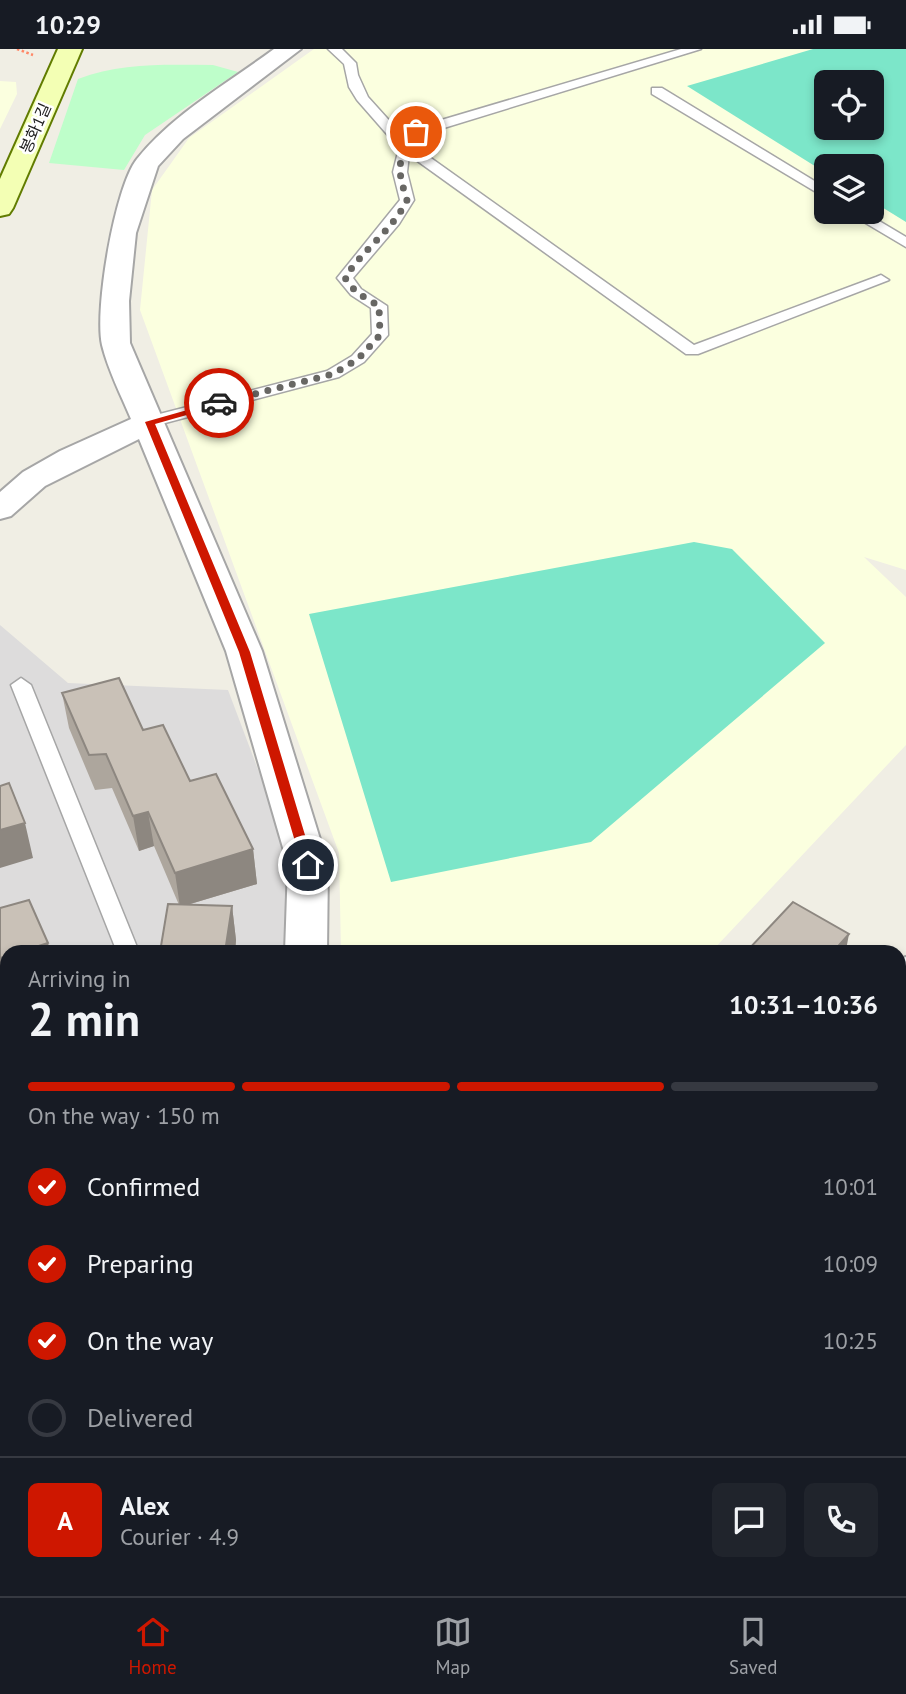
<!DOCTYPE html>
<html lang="en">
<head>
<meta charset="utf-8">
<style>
  :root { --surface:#171b24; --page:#20242c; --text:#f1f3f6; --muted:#9ea1a6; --line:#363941; --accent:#ce1700 }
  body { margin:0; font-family:"PT Sans","Noto Sans KR",sans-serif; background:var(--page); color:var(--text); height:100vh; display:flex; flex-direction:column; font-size:26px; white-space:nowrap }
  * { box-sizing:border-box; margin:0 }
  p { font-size:23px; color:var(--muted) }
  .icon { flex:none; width:38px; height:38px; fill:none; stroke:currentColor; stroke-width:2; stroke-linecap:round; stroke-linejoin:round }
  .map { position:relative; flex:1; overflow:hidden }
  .sheet { position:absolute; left:0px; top:896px; width:906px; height:651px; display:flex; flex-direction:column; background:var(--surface); border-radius:21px 21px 0 0; box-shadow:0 4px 10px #0003 }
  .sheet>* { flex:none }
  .buttons { position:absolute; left:814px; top:21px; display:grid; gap:14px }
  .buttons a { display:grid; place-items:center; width:70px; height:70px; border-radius:10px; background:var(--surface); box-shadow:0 4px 10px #0003; font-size:35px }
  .pin { position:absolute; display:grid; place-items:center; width:60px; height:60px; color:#fff; margin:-30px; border:4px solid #fff; border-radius:50%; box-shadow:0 2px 7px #0007 }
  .courier { position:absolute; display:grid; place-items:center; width:70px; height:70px; margin:-35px; border:5px solid #ce1700; border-radius:50%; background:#fff; color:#222; box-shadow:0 2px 9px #0007 }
  .summary em { font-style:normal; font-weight:600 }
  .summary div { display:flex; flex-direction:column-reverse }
  .summary { display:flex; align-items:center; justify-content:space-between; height:119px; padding:0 28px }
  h1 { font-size:46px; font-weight:600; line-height:52px }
  .bar { display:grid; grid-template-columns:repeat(4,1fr); gap:10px 7px; align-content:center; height:84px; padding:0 28px }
  .bar i { height:9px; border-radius:5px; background:var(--line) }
  .bar .active { background:var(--accent) }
  .bar p { grid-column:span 4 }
  .line { display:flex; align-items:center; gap:18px; padding:0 28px; border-top:2px solid var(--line) }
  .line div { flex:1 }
  .round { display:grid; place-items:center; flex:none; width:74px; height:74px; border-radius:10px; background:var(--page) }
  ol { padding:0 28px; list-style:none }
  li { display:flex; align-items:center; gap:21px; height:77px }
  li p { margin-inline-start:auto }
  li .icon { padding:7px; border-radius:50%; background:var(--accent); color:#fff; stroke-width:4 }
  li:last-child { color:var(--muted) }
  li i { width:38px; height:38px; border:4px solid var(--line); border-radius:50% }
  .status { display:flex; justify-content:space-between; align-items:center; height:49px; padding:0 35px; background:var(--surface); direction:ltr }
  .status svg { height:19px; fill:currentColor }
  .tab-bar { display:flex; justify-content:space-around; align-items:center; height:98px; border-top:2px solid var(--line); background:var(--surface); font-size:19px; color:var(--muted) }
  .tab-bar a { display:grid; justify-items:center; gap:4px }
  .tab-bar .active { color:var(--accent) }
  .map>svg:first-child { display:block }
  .residential { fill:#dddcdc }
  .education { fill:#fbffdf; fill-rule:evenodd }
  .park { fill:#befeca }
  .pitch { fill:#7ce6c9; fill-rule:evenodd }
  .parking { fill:#ebebeb }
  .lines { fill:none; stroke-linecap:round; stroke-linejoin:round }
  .lane-casing { stroke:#a6a6a6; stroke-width:3 }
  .street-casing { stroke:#a6a6a6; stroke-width:4 }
  .secondary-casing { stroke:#617c00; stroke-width:4 }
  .path { stroke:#ff8767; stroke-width:2.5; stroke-dasharray:2.5 2.5; stroke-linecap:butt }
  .lane { fill:#fff; fill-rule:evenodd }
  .street { fill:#fff; fill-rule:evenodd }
  .secondary { fill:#f3ffb4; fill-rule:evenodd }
  .wall { fill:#ada69d }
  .shaded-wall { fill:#8d8780 }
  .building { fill:#c9c1b7; stroke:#8d8780; stroke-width:2 }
  .route { fill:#ce1700 }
  .done { stroke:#686764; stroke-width:7; stroke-dasharray:0 12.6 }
  .labels { text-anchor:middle; stroke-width:5; stroke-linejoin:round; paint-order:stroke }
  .far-street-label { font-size:16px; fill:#1f1f1f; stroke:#fff }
</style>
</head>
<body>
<div class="status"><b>10:29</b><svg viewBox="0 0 49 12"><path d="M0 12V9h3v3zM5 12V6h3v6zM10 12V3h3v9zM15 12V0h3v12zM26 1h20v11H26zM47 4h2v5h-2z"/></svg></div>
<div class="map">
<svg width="906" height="1547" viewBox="0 0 906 1547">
  <rect width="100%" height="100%" fill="#f0eee4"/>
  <path class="residential" d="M0,576L68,634L228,641L268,747L287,821L286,903H7V1540H256V1547H0Z"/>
  <path class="education" d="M314,0H906V521L864,508L906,548V696L711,903H341L339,804L140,261L152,141L189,89ZM826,33H872V79H826ZM826,117H872V163H826Z
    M0,32L16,33L17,45L0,80Z"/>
  <path class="park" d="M213,16L238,23L145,86L124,121L49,114L78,30C122,13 167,16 213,16Z"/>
  <path class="pitch" d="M813,0H906V173L872,152V117H826V124L687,37ZM826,33H872V79H826Z
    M694,493L732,500L825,594L591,793L391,833L309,565Z"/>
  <path class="parking" d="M900,1380H906V1509L900,1510Z"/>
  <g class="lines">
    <g class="lane-casing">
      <path id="lane" d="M328,0H342L356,14L358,26L368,48L405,89L411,80L681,0H701L421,86L414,97L694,296L876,228L881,226L889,231L698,305H686L409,106L407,123L414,151L399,175L353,229L361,240L387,257L388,286L364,313L339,328L150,378L144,377V369L327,322L352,307L372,285L371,259L351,246L337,229L400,151L393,123L399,99L357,51L349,38L344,15Z
        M652,39H662L826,139V149L652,45Z
        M847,163H864L906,188V198Z
        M21,629L31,636L139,903H117L11,636Z
        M7,1382V1408L0,1409V1383Z
        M153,1540H183L184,1547H154Z"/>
    </g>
    <g class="street-casing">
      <path id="street" d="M274,0H301L183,90L158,117L136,184L129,252L130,294L262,602L328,816L327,903H285L288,816L226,602L139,390L45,437L11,467L0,470V443L23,423L60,402L131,370C121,346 108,321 102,296C94,261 115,137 137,110C173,65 228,34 274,0Z
        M906,908V943L900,945V910Z
        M900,1186H906V1228H900Z
        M272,1540H326V1547H272Z
        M598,1540H652V1547H598Z"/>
    </g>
    <g class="secondary-casing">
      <path id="secondary" d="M58,0H82L13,159L9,165L0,167V130Z"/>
    </g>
    <path class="path" d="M17,0L33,6"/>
    <use href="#lane" class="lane"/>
    <use href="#street" class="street"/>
    <use href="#secondary" class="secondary"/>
  </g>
  <path class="wall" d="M62,644L143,681L253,800L257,835L187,856L232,857L236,891L235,903H160L179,856L154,797L139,802L112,739L95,741L69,679Z
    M900,1098H906V1184L900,1185Z
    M900,1224H906V1342H900Z"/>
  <path class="shaded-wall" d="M148,763L154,797L139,802L133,767Z
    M25,774L33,809L0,819V781Z
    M253,800L257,835L180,858L175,824Z
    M232,857L236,891L235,903H225Z
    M849,885L846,901L843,903H833Z
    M48,894L51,903H20Z
    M7,907V944L0,946V909Z
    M7,1065V1101L0,1104V1067Z
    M7,1237V1273L0,1276V1240Z
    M51,1540H100L102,1547H34Z"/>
  <path class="building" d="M119,629L143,681L163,676L190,732L216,725L253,800L175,824L148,763L133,767L106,705L89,706L62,644Z
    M9,734L25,774L0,781V737Z
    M29,851L48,894L20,903H7V907L0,909V859Z
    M793,853L849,885L833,903H746Z
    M168,855L232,857L225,903H160Z
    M7,1008V1065L0,1067V1011Z
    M900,1098H906V1170H900Z
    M7,1169V1237L0,1240V1171Z
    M900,1224H906V1322H900Z
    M7,1457V1540H51L34,1547H0V1460Z"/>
  <path class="route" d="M219,352L222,356L155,375L250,603L314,816L308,820L302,816L239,603L145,373Z"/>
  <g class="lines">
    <path class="done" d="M219,354L333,325L358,310L380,286L379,257L356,243L345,229C362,201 393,181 407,151C397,120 396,111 416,83"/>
  </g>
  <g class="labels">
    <g class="far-street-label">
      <text transform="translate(35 79) rotate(-66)" y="6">봉화1길</text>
    </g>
  </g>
</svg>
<div class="buttons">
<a><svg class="icon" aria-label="locate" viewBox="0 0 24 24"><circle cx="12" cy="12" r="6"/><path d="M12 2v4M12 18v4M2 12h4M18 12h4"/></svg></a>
<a><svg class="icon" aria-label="layers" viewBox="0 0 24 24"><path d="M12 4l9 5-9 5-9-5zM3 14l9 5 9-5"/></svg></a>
</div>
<div class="pin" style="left:416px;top:83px;background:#ea580c"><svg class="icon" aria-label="bag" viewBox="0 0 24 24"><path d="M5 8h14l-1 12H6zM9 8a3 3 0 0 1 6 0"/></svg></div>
<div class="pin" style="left:308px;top:816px;background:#1f2937"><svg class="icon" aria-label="home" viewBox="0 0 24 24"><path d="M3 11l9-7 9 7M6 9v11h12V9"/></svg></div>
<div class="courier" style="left:219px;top:354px"><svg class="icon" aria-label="car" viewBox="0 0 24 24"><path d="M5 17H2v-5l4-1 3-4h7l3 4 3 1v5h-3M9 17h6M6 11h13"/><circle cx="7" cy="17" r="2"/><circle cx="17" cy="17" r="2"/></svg></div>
<section class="sheet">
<div class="summary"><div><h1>2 min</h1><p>Arriving in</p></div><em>10:31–10:36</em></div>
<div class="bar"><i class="active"></i><i class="active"></i><i class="active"></i><i></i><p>On the way · 150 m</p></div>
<ol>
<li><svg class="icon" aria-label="check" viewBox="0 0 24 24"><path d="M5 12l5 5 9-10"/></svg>Confirmed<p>10:01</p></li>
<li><svg class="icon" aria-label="check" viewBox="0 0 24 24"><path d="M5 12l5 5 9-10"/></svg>Preparing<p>10:09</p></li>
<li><svg class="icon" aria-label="check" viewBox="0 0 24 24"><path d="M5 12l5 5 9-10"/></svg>On the way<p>10:25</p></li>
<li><i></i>Delivered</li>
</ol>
<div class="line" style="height:126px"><b class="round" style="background:var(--accent);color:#fff">A</b><div><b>Alex</b><p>Courier · 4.9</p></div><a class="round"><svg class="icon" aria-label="chat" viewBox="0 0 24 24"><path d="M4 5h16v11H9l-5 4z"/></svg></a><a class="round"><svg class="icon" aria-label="phone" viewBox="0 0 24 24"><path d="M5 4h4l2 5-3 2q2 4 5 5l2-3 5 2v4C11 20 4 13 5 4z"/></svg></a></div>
</section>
</div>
<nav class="tab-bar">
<a class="active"><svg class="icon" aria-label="home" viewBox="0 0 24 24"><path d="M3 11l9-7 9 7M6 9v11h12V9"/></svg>Home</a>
<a><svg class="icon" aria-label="map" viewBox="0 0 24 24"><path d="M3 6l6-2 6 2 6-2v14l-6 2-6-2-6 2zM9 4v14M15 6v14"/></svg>Map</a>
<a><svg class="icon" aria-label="saved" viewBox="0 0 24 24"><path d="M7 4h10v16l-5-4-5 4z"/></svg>Saved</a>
</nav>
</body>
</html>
